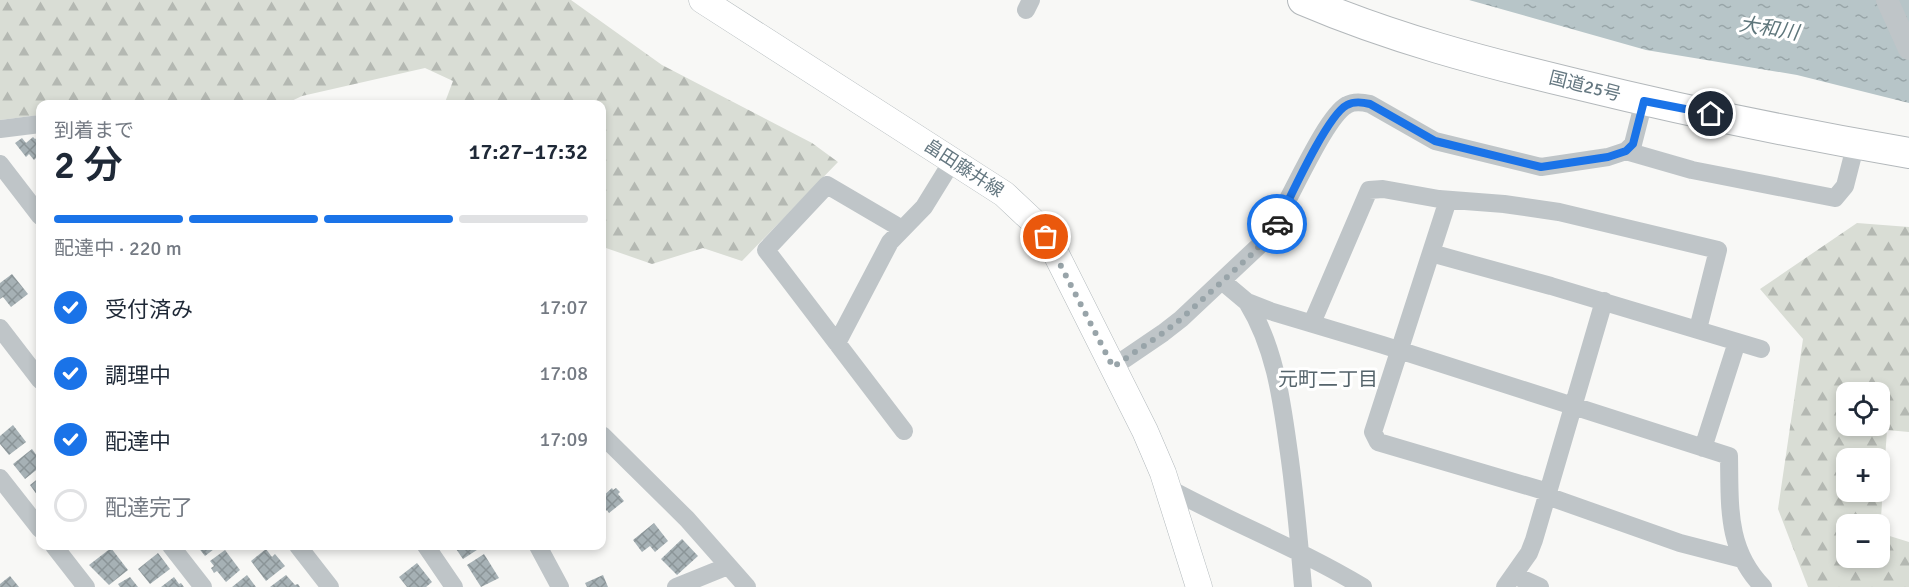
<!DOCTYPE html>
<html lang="ja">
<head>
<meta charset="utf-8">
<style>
  :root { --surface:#fff; --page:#f6f6f7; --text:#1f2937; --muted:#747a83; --line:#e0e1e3; --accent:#1a73e8 }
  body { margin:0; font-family:Signika,"Noto Sans JP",sans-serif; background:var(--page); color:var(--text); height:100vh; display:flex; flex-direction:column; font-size:22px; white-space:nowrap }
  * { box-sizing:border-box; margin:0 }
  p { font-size:20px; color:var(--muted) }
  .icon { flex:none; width:33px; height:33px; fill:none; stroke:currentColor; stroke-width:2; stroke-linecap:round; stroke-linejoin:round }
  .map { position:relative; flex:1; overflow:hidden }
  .side { position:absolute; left:36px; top:100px; width:570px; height:450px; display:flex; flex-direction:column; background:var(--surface); border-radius:12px; box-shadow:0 3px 9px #0003 }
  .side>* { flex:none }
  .fabs { position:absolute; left:1836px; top:382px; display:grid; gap:12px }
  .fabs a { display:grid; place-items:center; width:54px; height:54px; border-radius:12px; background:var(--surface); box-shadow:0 3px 9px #0003; font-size:30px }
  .pin { position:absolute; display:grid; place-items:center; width:51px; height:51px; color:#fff; margin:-26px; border:3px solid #fff; border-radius:50%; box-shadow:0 2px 6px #0007 }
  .courier { position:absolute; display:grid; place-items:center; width:60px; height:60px; margin:-30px; border:4px solid #1a73e8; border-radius:50%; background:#fff; color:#222; box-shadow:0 2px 8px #0007 }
  .summary em { font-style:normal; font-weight:600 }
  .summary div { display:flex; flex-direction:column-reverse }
  .summary { display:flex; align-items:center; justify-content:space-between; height:102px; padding:0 18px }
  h1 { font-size:39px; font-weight:600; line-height:45px }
  .bar { display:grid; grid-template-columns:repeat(4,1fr); gap:9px 6px; align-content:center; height:72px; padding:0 18px }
  .bar i { height:8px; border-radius:4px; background:var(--line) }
  .bar .on { background:var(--accent) }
  .bar p { grid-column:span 4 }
  ol { padding:0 18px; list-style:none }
  li { display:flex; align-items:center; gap:18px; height:66px }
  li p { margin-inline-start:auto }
  li .icon { padding:6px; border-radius:50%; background:var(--accent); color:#fff; stroke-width:4 }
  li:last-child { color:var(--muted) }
  li i { width:33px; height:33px; border:3px solid var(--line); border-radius:50% }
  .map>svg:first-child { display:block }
  .forest { fill:url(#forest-firs); fill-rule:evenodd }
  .water { fill:url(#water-ripples) }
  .building { fill:url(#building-cross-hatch) }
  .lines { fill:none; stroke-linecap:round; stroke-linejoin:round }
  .secondary-casing { stroke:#b2b9bc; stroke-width:27 }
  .trunk-casing { stroke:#b3b8bb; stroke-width:32 }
  .minor { stroke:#bfc5c8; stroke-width:18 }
  .tertiary { stroke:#bfc5c8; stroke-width:22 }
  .secondary { stroke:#fff; stroke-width:26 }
  .trunk { stroke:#fff; stroke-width:30 }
  .done { stroke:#98a4a9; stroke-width:6; stroke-dasharray:0 10.8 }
  .route { stroke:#1a73e8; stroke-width:8 }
  .labels { text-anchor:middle; stroke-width:6; stroke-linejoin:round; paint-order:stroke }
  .street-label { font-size:18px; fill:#647780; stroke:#fff }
  .water-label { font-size:20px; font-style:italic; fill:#5e767b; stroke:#fff }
  .neighbourhood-label { font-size:20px; fill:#55646b; stroke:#fff }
</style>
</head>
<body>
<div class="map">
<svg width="1909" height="587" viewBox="0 0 1909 587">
  <defs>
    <pattern id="forest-firs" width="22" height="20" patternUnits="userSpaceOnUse" patternTransform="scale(1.5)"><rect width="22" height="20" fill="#d9ddd5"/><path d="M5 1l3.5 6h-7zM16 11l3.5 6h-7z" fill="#b4b8b2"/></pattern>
    <pattern id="water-ripples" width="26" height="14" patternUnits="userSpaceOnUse" patternTransform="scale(1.5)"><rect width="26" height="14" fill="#b7c5c8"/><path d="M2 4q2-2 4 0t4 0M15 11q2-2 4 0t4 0" fill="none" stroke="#98a5a8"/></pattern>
    <pattern id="building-cross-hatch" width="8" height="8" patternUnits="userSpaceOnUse" patternTransform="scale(1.5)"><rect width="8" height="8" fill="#a6b1b5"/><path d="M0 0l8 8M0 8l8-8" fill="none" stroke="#8b9598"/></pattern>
  </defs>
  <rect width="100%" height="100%" fill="#f8f8f6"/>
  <path class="forest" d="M0,0H571L662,65L812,143L838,162L742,261L703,248L652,264L606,248L602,244V105H444L453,81L425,68L302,96L283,105H40V115L0,120Z
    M1857,223L1909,227V432L1887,430L1880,532V525H1846V558H1880V533L1909,542V587H1808L1778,509L1803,339L1760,289ZM1846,393H1880V426H1846ZM1846,459H1880V492H1846Z"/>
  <path class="water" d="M1469,0H1909V103L1797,75L1646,50Z"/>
  <path class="building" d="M33,137L35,139L39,137L40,139V154L34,160L29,154L26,157L15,143L22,138L26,143Z
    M12,274L28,294L11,307L3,297L0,299V283Z
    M13,425L26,442L9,455L0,444V436Z
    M32,449L40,460V467L25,479L13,464Z
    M40,477V499L30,485Z
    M612,488L613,490L616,488L620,492L618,494L624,501L609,513L607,510L602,515V497Z
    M654,523L668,541L655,552L650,546L642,552L633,540Z
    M682,539L698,556L677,575L661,559Z
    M197,546H218L205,556Z
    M454,546H479L480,548L463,559Z
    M111,548L128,570L109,585L89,565Z
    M266,549L272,557L275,554L285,566L266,581L251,561Z
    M225,550L240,570L226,582L217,571L214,573L211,568L214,566L210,561Z
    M158,553L170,569L150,584L138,569Z
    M484,554L499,578L481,587L467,565Z
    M417,563L432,582L426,587H407L399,577Z
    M247,575L256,587H232Z
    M286,575L295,585L298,584L300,587H270Z
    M603,575L608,587H587L585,583Z
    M10,576L19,587H0V584Z
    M130,577L138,587H120L118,584Z
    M174,577L179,584L181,583L184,587H161Z"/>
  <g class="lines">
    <g class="secondary-casing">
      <path id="secondary" d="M702,0L1004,194L1036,224L1055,252L1145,431L1163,473L1199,587"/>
    </g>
    <g class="trunk-casing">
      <path id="trunk" d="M1303,0C1392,38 1483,62 1576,84C1686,111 1798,134 1909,153"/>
    </g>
    <path class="minor" d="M1026,10L1031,0
      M0,129L40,124
      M1626,151L1692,170L1835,198L1845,186L1856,143
      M0,164L40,216
      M1448,200L1373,432L1378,442L1548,492
      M902,229L827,185L766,250L904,431
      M1431,253L1551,286L1761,349
      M1222,281L1247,302L1270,311L1383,345L1729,456C1730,506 1726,549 1763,587
      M1247,302C1274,346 1281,395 1288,446C1295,493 1299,540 1303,587
      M1312,323L1369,190L1383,189L1439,199L1504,204L1559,212L1718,250L1698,329
      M0,328L40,380
      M837,343L890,242L924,207L953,160
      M1113,367L1163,333L1181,319L1264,241C1285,213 1323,118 1347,105C1354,101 1362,102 1370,104L1435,141L1541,167L1608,157L1626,151L1633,144L1644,101
      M602,435L687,519L747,587
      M1703,448L1737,342
      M0,478L40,529
      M1168,488C1232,523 1300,549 1363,587
      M1547,496L1680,543L1742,559
      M54,546L86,587
      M171,546L203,587
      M298,546L330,587
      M426,546L454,587
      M538,546L560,587
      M1514,575L1540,587
      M676,587L728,566
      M1505,587L1529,553L1534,540L1604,301"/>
    <path class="tertiary" d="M1887,0L1909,49"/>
    <use href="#secondary" class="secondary"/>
    <use href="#trunk" class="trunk"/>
  </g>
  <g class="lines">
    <path class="done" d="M1046,237L1113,367L1163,333L1181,319L1250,256L1264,241L1277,224"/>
    <path class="route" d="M1277,224C1289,200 1327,115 1347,105C1354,101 1362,102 1370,104L1435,141L1541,167L1608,157L1626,151L1633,144L1644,101L1711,114"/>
  </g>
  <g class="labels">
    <g class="street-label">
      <text transform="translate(1585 86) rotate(14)" y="6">国道25号</text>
      <text transform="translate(964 168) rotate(33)" y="6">畠田藤井線</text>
    </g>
    <g class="water-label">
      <text transform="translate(1769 28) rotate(9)" y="7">大和川</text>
    </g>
    <g class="neighbourhood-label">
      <text x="1328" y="386">元町二丁目</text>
    </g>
  </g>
</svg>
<div class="fabs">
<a><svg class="icon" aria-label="locate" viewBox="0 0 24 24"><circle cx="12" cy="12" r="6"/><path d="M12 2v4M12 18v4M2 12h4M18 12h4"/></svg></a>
<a>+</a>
<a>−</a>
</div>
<div class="pin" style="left:1046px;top:237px;background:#ea580c"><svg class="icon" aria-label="bag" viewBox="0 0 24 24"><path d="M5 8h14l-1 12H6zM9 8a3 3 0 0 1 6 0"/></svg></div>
<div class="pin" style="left:1711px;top:114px;background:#1f2937"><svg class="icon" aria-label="home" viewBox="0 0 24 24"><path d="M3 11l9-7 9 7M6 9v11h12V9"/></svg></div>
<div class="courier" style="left:1277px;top:224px"><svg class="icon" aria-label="car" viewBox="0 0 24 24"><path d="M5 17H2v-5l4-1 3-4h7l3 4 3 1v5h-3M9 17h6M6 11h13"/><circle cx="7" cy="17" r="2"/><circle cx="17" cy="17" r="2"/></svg></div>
<section class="side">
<div class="summary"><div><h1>2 分</h1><p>到着まで</p></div><em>17:27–17:32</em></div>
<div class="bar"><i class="on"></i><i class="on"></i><i class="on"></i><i></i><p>配達中 · 220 m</p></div>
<ol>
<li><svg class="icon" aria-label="check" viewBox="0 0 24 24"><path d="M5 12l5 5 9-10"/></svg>受付済み<p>17:07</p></li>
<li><svg class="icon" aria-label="check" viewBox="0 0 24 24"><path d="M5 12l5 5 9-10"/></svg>調理中<p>17:08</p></li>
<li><svg class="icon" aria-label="check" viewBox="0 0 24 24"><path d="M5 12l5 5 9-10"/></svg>配達中<p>17:09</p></li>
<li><i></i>配達完了</li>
</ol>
</section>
</div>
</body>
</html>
